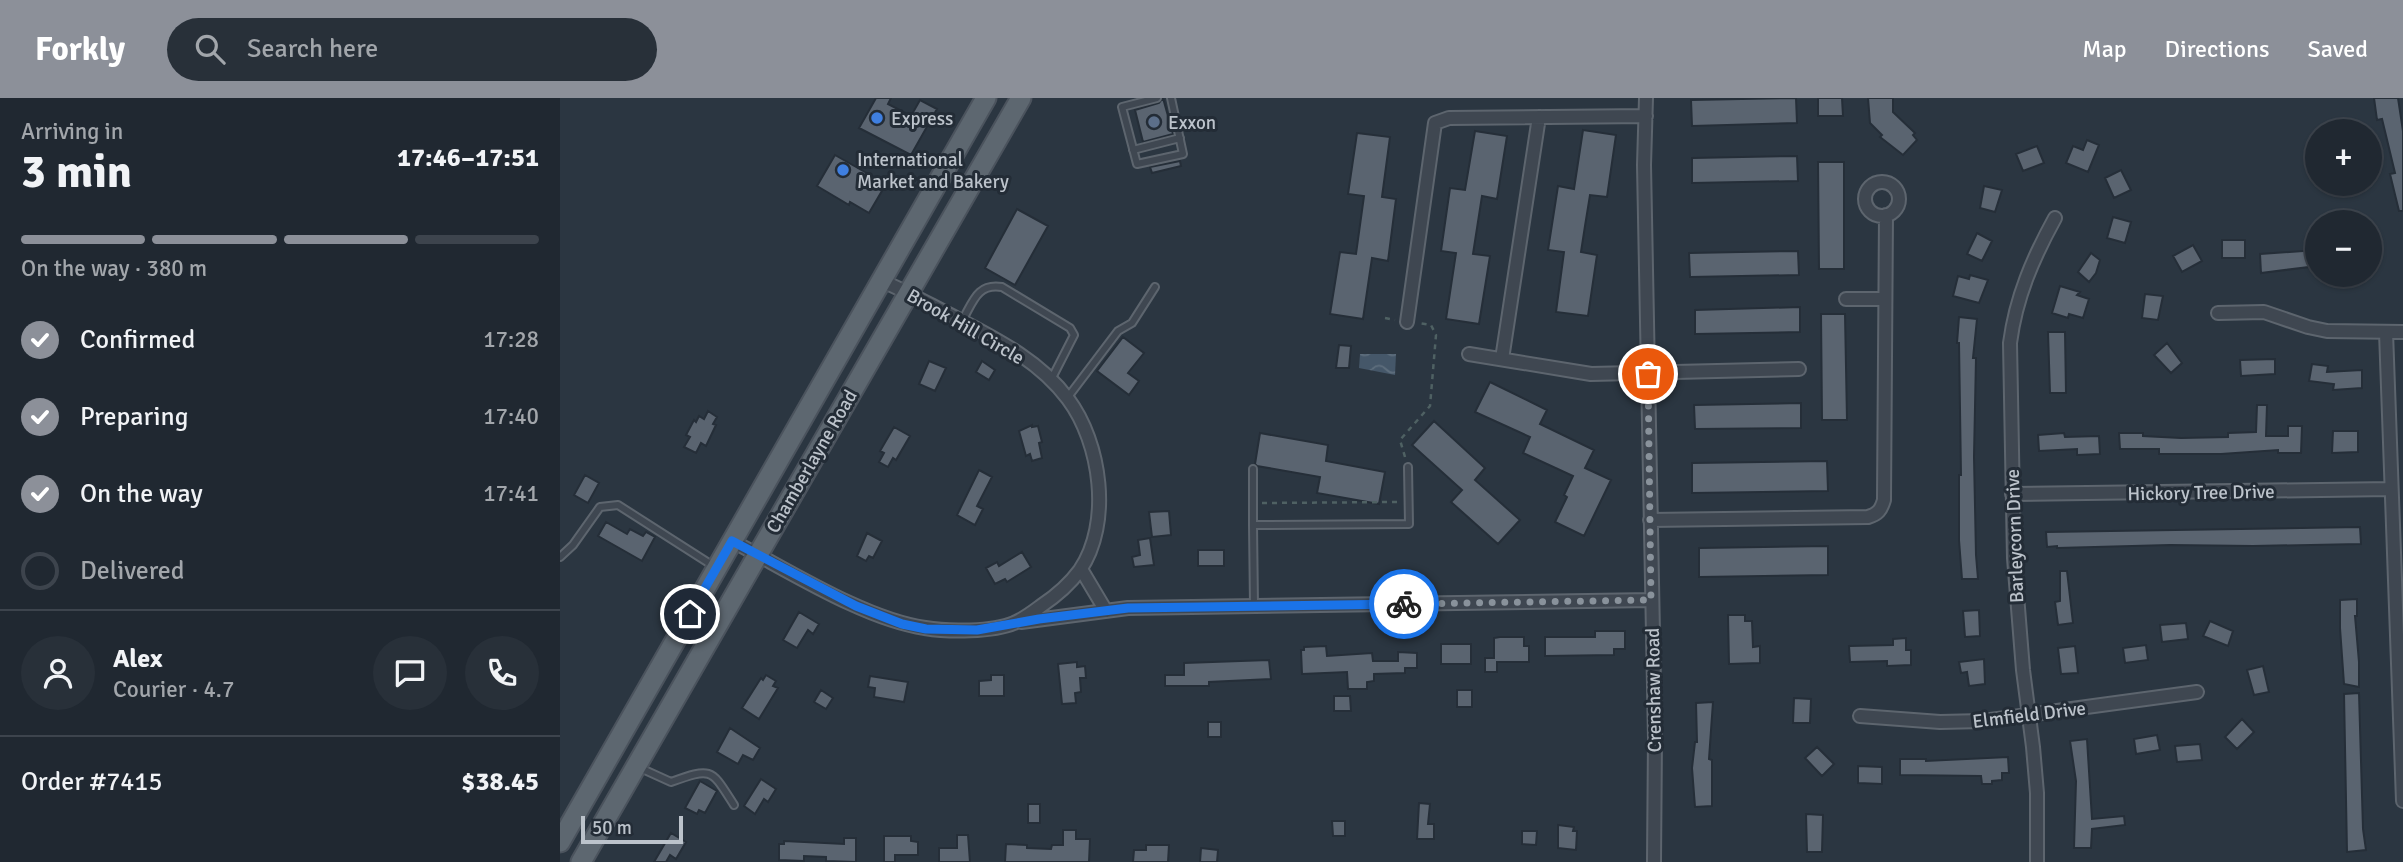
<!DOCTYPE html>
<html lang="en">
<head>
<meta charset="utf-8">
<style>
  :root { --surface:#202831; --page:#283039; --text:#f1f3f6; --muted:#a2a6ab; --line:#3d444d; --accent:#8c9099 }
  body { margin:0; font-family:Signika,sans-serif; background:var(--page); color:var(--text); height:100vh; display:flex; flex-direction:column; font-size:26px; white-space:nowrap }
  * { box-sizing:border-box; margin:0 }
  p { font-size:23px; color:var(--muted) }
  .icon { flex:none; width:38px; height:38px; fill:none; stroke:currentColor; stroke-width:2; stroke-linecap:round; stroke-linejoin:round }
  .map { position:relative; flex:1; overflow:hidden }
  .side { display:flex; flex-direction:column; background:var(--surface); width:560px }
  .side>* { flex:none }
  .fabs { position:absolute; left:1745px; top:21px; display:grid; gap:14px }
  .fabs a { display:grid; place-items:center; width:77px; height:77px; border-radius:50%; background:var(--surface); box-shadow:0 2px 5px #0004,0 0 0 2px var(--line); font-size:35px }
  .scale { position:absolute; left:21px; bottom:18px; width:102px; box-sizing:border-box; padding-left:7px; border:4px solid #bcc3cb; border-top:0; font-size:19px; line-height:24px; white-space:nowrap; color:#bcc3cb; -webkit-text-stroke:5px #232c36; paint-order:stroke }
  .pin { position:absolute; display:grid; place-items:center; width:60px; height:60px; color:#fff; margin:-30px; border:4px solid #fff; border-radius:50%; box-shadow:0 2px 7px #0007 }
  .courier { position:absolute; display:grid; place-items:center; width:70px; height:70px; margin:-35px; border:5px solid #1a73e8; border-radius:50%; background:#fff; color:#222; box-shadow:0 2px 9px #0007 }
  .summary em { font-style:normal; font-weight:700 }
  .summary div { display:flex; flex-direction:column-reverse }
  .summary { display:flex; align-items:center; justify-content:space-between; height:119px; padding:0 21px }
  h1 { font-size:46px; font-weight:700; line-height:52px }
  .bar { display:grid; grid-template-columns:repeat(4,1fr); gap:10px 7px; align-content:center; height:84px; padding:0 21px }
  .bar i { height:9px; border-radius:5px; background:var(--line) }
  .bar .selected { background:var(--accent) }
  .bar p { grid-column:span 4 }
  .line { display:flex; align-items:center; gap:18px; padding:0 21px; border-top:2px solid var(--line) }
  .line div { flex:1 }
  .round { display:grid; place-items:center; flex:none; width:74px; height:74px; border-radius:37px; background:var(--page) }
  ol { padding:0 21px; list-style:none }
  li { display:flex; align-items:center; gap:21px; height:77px }
  li p { margin-inline-start:auto }
  li .icon { padding:7px; border-radius:50%; background:var(--accent); color:#fff; stroke-width:4 }
  li:last-child { color:var(--muted) }
  li i { width:38px; height:38px; border:4px solid var(--line); border-radius:50% }
  header { display:flex; align-items:center; gap:42px; box-sizing:border-box; height:98px; padding:0 35px; background:var(--accent); color:#fff }
  header strong { font-size:33px }
  nav { display:flex; gap:38px; margin-inline-start:auto; font-size:24px }
  .search { width:490px; height:63px; background:var(--page); display:flex; align-items:center; gap:18px; box-sizing:border-box; padding:0 24px; border-radius:38px; color:var(--muted); font-size:26px }
  main { display:flex; flex:1; min-height:0 }
  .map>svg:first-child { display:block }
  .water { fill:url(#water-waves) }
  .building { fill:#5a6470; stroke:#252e38; stroke-width:2 }
  .lines { fill:none; stroke-linecap:round; stroke-linejoin:round }
  .service-casing { stroke:#5d656e; stroke-width:10 }
  .minor-casing { stroke:#5d656e; stroke-width:16 }
  .primary-casing { stroke:#4b535d; stroke-width:23 }
  .path { stroke:#4f6163; stroke-width:2.5; stroke-dasharray:5 5; stroke-linecap:butt }
  .service { stroke:#3f4751; stroke-width:6 }
  .minor { stroke:#3f4751; stroke-width:12 }
  .primary { stroke:#5d6770; stroke-width:19 }
  .done { stroke:#89929b; stroke-width:7; stroke-dasharray:0 12.6 }
  .route { stroke:#1a73e8; stroke-width:9 }
  .shop-dot { fill:#3f7fe0; stroke:#232c36; stroke-width:2.5 }
  .service-dot { fill:#5c6f8a; stroke:#232c36; stroke-width:2.5 }
  .labels { text-anchor:middle; stroke-width:6; stroke-linejoin:round; paint-order:stroke }
  .poi-label { font-size:19px; fill:#bcc3cb; stroke:#232c36; text-anchor:start }
  .street-label { font-size:19px; fill:#bcc3cb; stroke:#232c36 }
</style>
</head>
<body>
<header>
<strong>Forkly</strong>
<div class="search"><svg class="icon" aria-label="search" viewBox="0 0 24 24"><circle cx="10" cy="10" r="6"/><path d="M15 15l6 6"/></svg>Search here</div>
<nav><a>Map</a><a>Directions</a><a>Saved</a></nav>
</header>
<main>
<section class="side">
<div class="summary"><div><h1>3 min</h1><p>Arriving in</p></div><em>17:46–17:51</em></div>
<div class="bar"><i class="selected"></i><i class="selected"></i><i class="selected"></i><i></i><p>On the way · 380 m</p></div>
<ol>
<li><svg class="icon" aria-label="check" viewBox="0 0 24 24"><path d="M5 12l5 5 9-10"/></svg>Confirmed<p>17:28</p></li>
<li><svg class="icon" aria-label="check" viewBox="0 0 24 24"><path d="M5 12l5 5 9-10"/></svg>Preparing<p>17:40</p></li>
<li><svg class="icon" aria-label="check" viewBox="0 0 24 24"><path d="M5 12l5 5 9-10"/></svg>On the way<p>17:41</p></li>
<li><i></i>Delivered</li>
</ol>
<div class="line" style="height:126px"><a class="round"><svg class="icon" aria-label="person" viewBox="0 0 24 24"><circle cx="12" cy="8" r="4"/><path d="M4 21q1-7 8-7t8 7"/></svg></a><div><b>Alex</b><p>Courier · 4.7</p></div><a class="round"><svg class="icon" aria-label="chat" viewBox="0 0 24 24"><path d="M4 5h16v11H9l-5 4z"/></svg></a><a class="round"><svg class="icon" aria-label="phone" viewBox="0 0 24 24"><path d="M5 4h4l2 5-3 2q2 4 5 5l2-3 5 2v4C11 20 4 13 5 4z"/></svg></a></div>
<div class="line" style="height:91px"><div>Order #7415</div><b>$38.45</b></div>
</section>
<div class="map">
<svg width="1843" height="764" viewBox="0 0 1843 764">
  <defs>
    <pattern id="water-waves" width="16" height="10" patternUnits="userSpaceOnUse" patternTransform="scale(1.75)"><rect width="16" height="10" fill="#455769"/><path d="M0 5q4-4 8 0t8 0" fill="none" stroke="#5e6e7d"/></pattern>
  </defs>
  <rect width="100%" height="100%" fill="#2b3641"/>
  <path class="water" d="M800,256H836L835,277L799,270Z"/>
  <path class="building" d="M316,0H331L328,6L351,18L360,2L377,11L351,57L299,30Z
    M603,0L613,36L583,44L575,12L599,5Z
    M1236,0L1237,25L1132,28L1131,2Z
    M1258,0H1282L1283,18H1258Z
    M1308,0H1333V14L1355,35L1353,37L1357,42L1343,57L1320,39L1322,37L1310,25Z
    M1814,0H1838L1843,33V113H1839L1830,76L1835,75L1822,21L1817,22Z
    M1023,32L1056,37L1047,99L1030,97L1025,128L1021,154L1037,157L1028,218L996,214L1004,154L988,152L998,88L1014,91Z
    M915,33L947,38L937,101L922,98L913,156L930,158L919,226L886,221L896,155L881,153L890,90L905,92Z
    M797,35L830,39L822,99L836,101L828,163L812,160L803,221L770,216L780,154L796,156L804,98L788,96Z
    M1527,42L1539,47L1528,74L1506,65L1513,48L1523,52Z
    M1477,48L1484,65L1463,73L1456,56Z
    M275,57L326,86L309,115L290,104L289,107L257,88Z
    M1237,58L1238,83L1132,85V60Z
    M620,63L621,68L592,75L590,69Z
    M1258,64H1284V171H1259Z
    M1561,72L1571,92L1554,100L1545,80Z
    M1424,88L1442,92L1435,114L1420,110Z
    M457,111L488,128L455,187L425,170Z
    M1553,119L1571,124L1565,145L1547,140Z
    M1417,135L1432,143L1422,163L1407,156Z
    M1662,142H1685V160H1662Z
    M1633,147L1642,163L1622,174L1613,158Z
    M1757,152V168L1701,175L1700,156Z
    M1238,153L1239,177L1130,179L1129,155Z
    M1531,155L1540,162L1536,175L1529,184L1518,174Z
    M1410,177L1428,182L1419,205L1393,198L1398,178L1409,181Z
    M1500,188L1520,194L1517,197L1529,201L1523,220L1509,216L1508,220L1492,215Z
    M1585,196L1603,198L1598,222L1582,220Z
    M1240,209V234L1135,236V212Z
    M1261,216H1285L1287,322H1262Z
    M1399,219L1417,221L1413,260H1416L1414,359L1416,457L1418,481H1402L1399,442V377H1401L1399,245H1397Z
    M1488,234H1505L1506,295H1490Z
    M563,239L584,255L568,275L579,283L569,297L537,273Z
    M1607,245L1622,265L1611,275L1594,257Z
    M779,247L791,248L789,270H776Z
    M1715,261V276L1681,278L1680,262Z
    M369,263L386,270L375,293L359,286Z
    M422,263L435,272L429,282L416,274Z
    M1752,266L1768,268L1767,274L1802,272V290L1773,292L1774,286L1749,283Z
    M930,284L987,312L980,326L1034,352L1025,370L1051,382L1024,438L995,424L1007,399L1004,397L1013,378L963,355L970,339L915,314Z
    M1241,305V330L1135,331L1134,307Z
    M1697,307H1707L1706,338H1728V328H1742L1741,355H1718V352L1661,356H1599V351H1560L1559,335H1583V338L1621,340L1668,339V335L1696,334Z
    M148,313L157,319L153,326L156,327L146,348L141,345L136,355L124,349L130,339L126,337L134,322L136,324L139,318L144,321Z
    M874,323L925,370L915,382L960,422L938,446L891,404L902,392L852,347Z
    M472,327V329L478,328L482,344L479,345L482,360L472,363L470,356L466,358L459,333Z
    M334,329L350,338L336,362L333,360L328,369L319,364L324,355L320,353Z
    M1773,333H1798V354L1772,355Z
    M700,335L768,347L766,363L825,374L819,406L757,395L760,379L697,368L695,366Z
    M1504,335L1505,339L1539,338L1540,356L1517,357V351L1479,353L1478,337Z
    M1267,363L1268,393L1132,395V365Z
    M419,372L432,379L417,408L423,411L415,427L397,417Z
    M25,377L39,385L28,405L14,397Z
    M609,413L611,437L592,439L589,414Z
    M46,424L67,436L70,431L83,438L86,434L95,439L82,463L38,438Z
    M1800,429L1801,446L1693,448L1610,447L1497,450V448L1487,449L1486,434Z
    M307,435L322,443L313,460L309,458L306,463L297,458Z
    M590,440L594,467L574,469L572,459L580,457L578,442Z
    M1268,448V477L1139,479V450Z
    M638,452H664V468H638Z
    M462,454L471,469L447,484L445,481L435,486L426,470L437,464L439,468Z
    M1500,473H1507L1513,525L1498,527L1495,504L1500,503Z
    M1797,501V518H1795L1799,564V589L1784,586L1780,530V502Z
    M1419,512L1420,538L1405,539L1403,513Z
    M239,514L259,526L253,536L248,532L237,550L223,542Z
    M1168,517H1185V523H1192L1193,549L1200,548V565L1169,566Z
    M1650,523L1673,533L1668,548L1643,538Z
    M1626,525L1628,541L1602,544L1600,527Z
    M1035,533H1065V551H1054V557L985,558V539H1035Z
    M940,539H964V548H969V564H937V574H925V560H934V540Z
    M1346,540V552H1351V567L1327,568V563L1290,564L1289,548L1333,547V541Z
    M881,546H911V566H881Z
    M1586,547L1588,562L1565,565L1563,550Z
    M766,548L767,558L812,555L813,563H838V554L857,555V570H845V575L814,576V583L807,584V591H788L787,574L742,576L741,552H744V549Z
    M1515,548L1518,575L1501,576L1498,550Z
    M1424,561L1425,586L1409,588L1407,574L1401,575L1399,564Z
    M709,562L711,581L649,584V588H605V577H624V565Z
    M517,564V569L525,568L526,580H520L521,594L515,595L516,605L502,606L498,566Z
    M1703,568L1709,594L1694,597L1687,572Z
    M206,577L216,583L213,588L218,590L199,621L182,610L201,580L203,582Z
    M431,577H444V598H419V583L431,582Z
    M310,578L348,584L344,604L314,599L315,590L308,589Z
    M261,592L273,600L266,611L254,604Z
    M897,592H912V609H897Z
    M1799,595L1803,731L1806,752L1787,754L1784,596Z
    M774,598H790L791,613H774Z
    M1234,600L1251,601L1250,625H1233Z
    M1153,604L1149,661L1152,662V708L1135,709L1132,670L1135,644H1137L1136,605Z
    M1682,621L1694,634L1677,651L1665,639Z
    M648,624H661V639H648Z
    M170,630L200,650L193,662L183,657L178,666L157,654Z
    M1597,637L1600,652L1576,656L1574,641Z
    M1527,641L1532,721L1564,718L1565,727L1532,731L1531,750H1514L1516,683L1510,643Z
    M1640,646L1642,662L1617,664L1615,648Z
    M1257,649L1274,666L1262,678L1245,660Z
    M1448,659L1449,675H1442V682L1432,683V686H1422L1421,678L1340,677V661H1366V663Z
    M1298,668L1322,669V686L1298,685Z
    M201,681L216,691L208,704L204,701L195,716L184,708Z
    M140,683L157,693L145,715L139,712L137,716L125,710Z
    M859,705L870,706L868,726H874V741H857Z
    M468,706H480V725H468Z
    M1246,716L1263,717L1262,754H1247Z
    M772,723H785V738H773Z
    M998,727L1014,729L1013,733H1017L1016,752L998,750Z
    M503,732H516V741H530L529,764H445L446,746L467,747V750L491,751L492,747H503Z
    M962,733H977L976,747L962,746Z
    M111,735L126,744L116,761L110,757L106,764H94Z
    M397,737H408L410,764H379V750H397Z
    M324,738H351V743L358,744V757H335V764H324Z
    M284,740H296V764L266,763V759L244,758V763L219,762V746H224V743L284,746Z
    M586,747H609L608,764H573L574,752H586Z
    M641,750L658,752L657,764H640Z"/>
  <g class="lines">
    <g class="service-casing">
      <path id="service" d="M597,0L562,9L577,66L623,56L611,0
        M573,52L620,40
        M402,223C413,204 417,185 442,189L510,230L514,237L491,282
        M508,299L558,233L572,225L595,189
        M693,371V427
        M0,459L13,447L40,409L58,407L155,469
        M694,508L693,427L849,426L848,369
        M78,669L111,684C153,669 151,671 174,707"/>
    </g>
    <g class="minor-casing">
      <path id="minor" d="M1086,0L1084,67L1095,640L1094,764
        M1305 101a17 17 0 1 1 34 0a17 17 0 1 1-34 0Z
        M1286,201H1325
        M1658,215L1704,214L1748,229L1767,233L1843,234
        M847,224L875,25L889,20L1086,18
        M1826,234L1843,703
        M909,256L1031,276L1239,271
        M942,261L979,19
        M1452,396L1831,391
        M1090,422L1308,419C1318,416 1321,412 1324,402L1326,117
        M172,443C228,472 304,521 365,530C388,534 433,534 454,525C464,521 473,514 481,508C496,498 509,487 520,472C552,425 541,345 508,301C481,264 438,242 398,221C372,208 348,194 322,183
        M521,471L546,513
        M461,524L568,510L1091,502
        M1300,618L1380,624L1423,623L1637,594
        M1477,764V695L1473,649L1463,572L1454,460L1450,245C1456,199 1473,160 1495,120"/>
    </g>
    <g class="primary-casing">
      <path id="primary" d="M0,744L426,0
        M21,764L461,0"/>
    </g>
    <path class="path" d="M825,220L835,222
      M845,359L840,342L870,308L876,237L871,227L859,225
      M702,405L839,404V406"/>
    <use href="#service" class="service"/>
    <use href="#minor" class="minor"/>
    <use href="#primary" class="primary"/>
  </g>
  <g class="lines">
    <path class="done" d="M844,506L1091,502L1088,276"/>
    <path class="route" d="M130,516L172,443L296,508L342,526L366,531L417,532L479,521L568,510L844,506"/>
  </g>
  <g class="shop-dot">
    <circle cx="317" cy="20" r="7"/>
    <circle cx="283" cy="72" r="7"/>
  </g>
  <circle class="service-dot" cx="594" cy="24" r="7"/>
  <g class="labels">
    <g class="poi-label">
      <text x="331" y="27">Express</text>
      <text x="608" y="31">Exxon</text>
      <text x="297" y="68">International<tspan x="297" dy="22">Market and Bakery</tspan></text>
    </g>
    <g class="street-label">
      <text transform="translate(406 228) rotate(30)" y="7">Brook Hill Circle</text>
      <text transform="translate(251 363) rotate(-60)" y="7">Chamberlayne Road</text>
      <text transform="translate(1641 394) rotate(-1)" y="7">Hickory Tree Drive</text>
      <text transform="translate(1454 438) rotate(-92)" y="7">Barleycorn Drive</text>
      <text transform="translate(1093 592) rotate(-91)" y="7">Crenshaw Road</text>
      <text transform="translate(1469 616) rotate(-7)" y="7">Elmfield Drive</text>
    </g>
  </g>
</svg>
<div class="fabs">
<a>+</a>
<a>−</a>
</div>
<div class="scale">50 m</div>
<div class="pin" style="left:1088px;top:276px;background:#ea580c"><svg class="icon" aria-label="bag" viewBox="0 0 24 24"><path d="M5 8h14l-1 12H6zM9 8a3 3 0 0 1 6 0"/></svg></div>
<div class="pin" style="left:130px;top:516px;background:#1f2937"><svg class="icon" aria-label="home" viewBox="0 0 24 24"><path d="M3 11l9-7 9 7M6 9v11h12V9"/></svg></div>
<div class="courier" style="left:844px;top:506px"><svg class="icon" aria-label="bike" viewBox="0 0 24 24"><circle cx="6" cy="16" r="4"/><circle cx="18" cy="16" r="4"/><path d="M6 16l4-8h5l3 8M10 8l3 8H6M13 5h3"/></svg></div>
</div>
</main>
</body>
</html>
